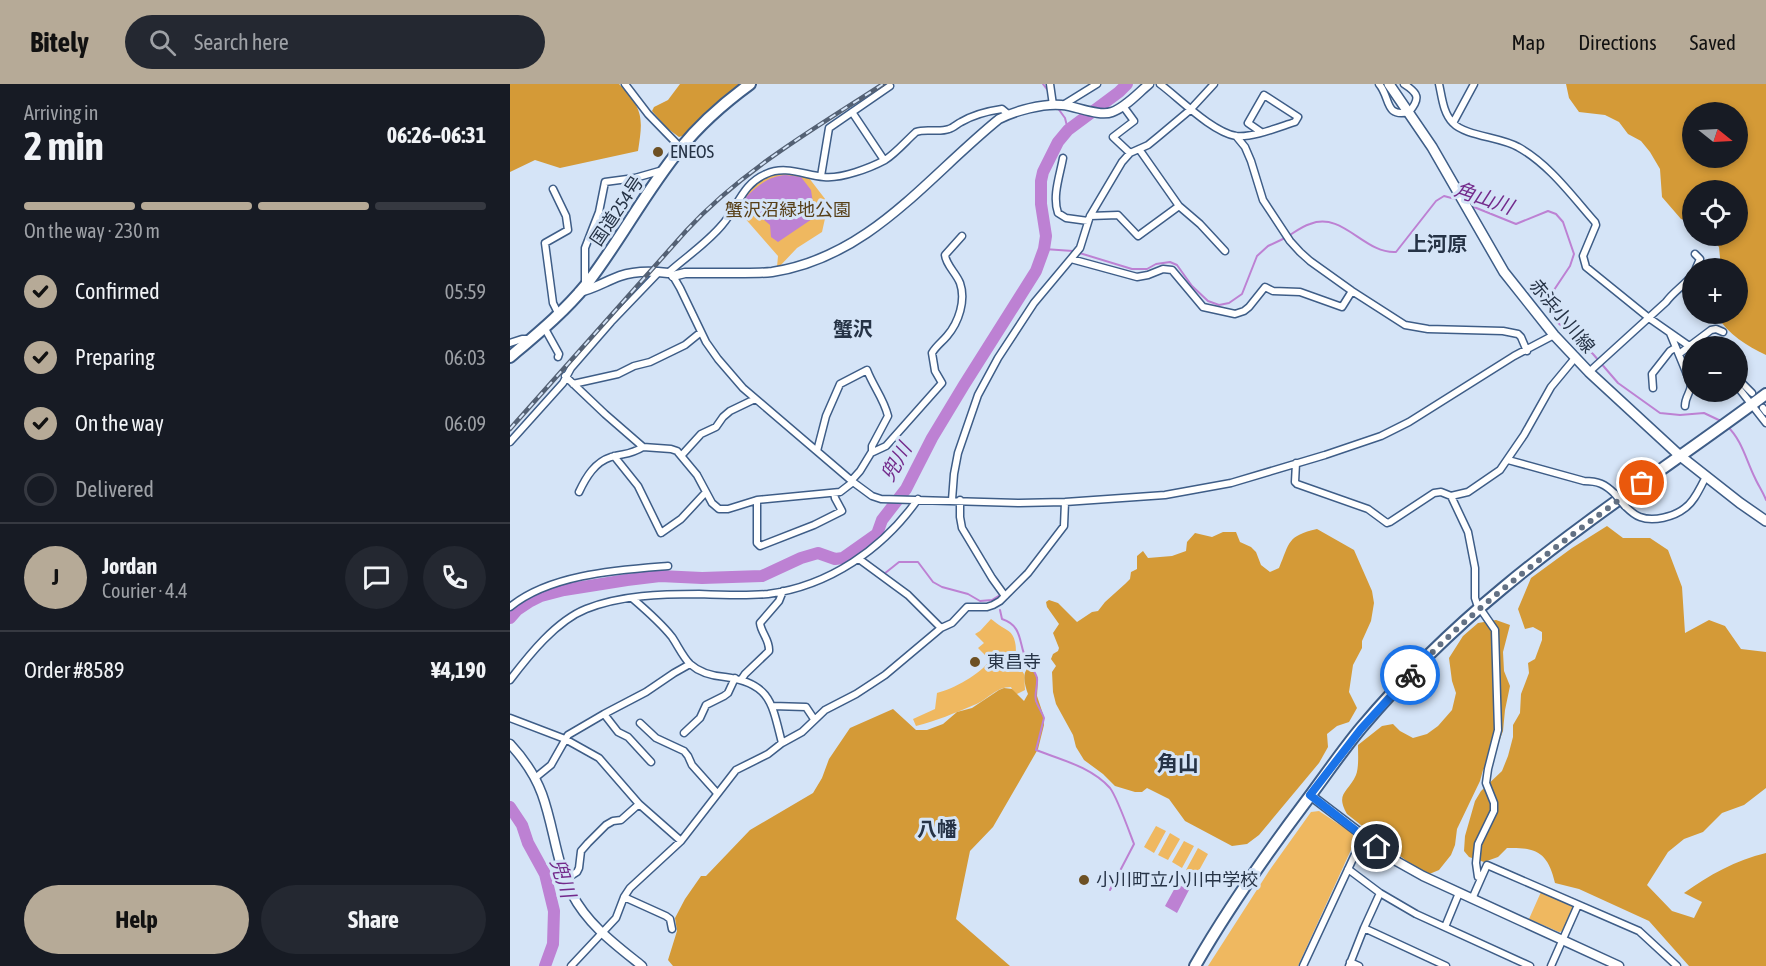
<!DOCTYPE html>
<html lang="en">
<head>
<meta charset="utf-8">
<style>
  :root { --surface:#171b24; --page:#242831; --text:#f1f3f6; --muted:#9ea1a6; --line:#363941; --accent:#b6aa97 }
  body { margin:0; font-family:"Asap Condensed","Noto Sans JP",sans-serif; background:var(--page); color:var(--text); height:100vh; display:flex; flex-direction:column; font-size:22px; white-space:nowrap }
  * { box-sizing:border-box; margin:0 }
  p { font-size:20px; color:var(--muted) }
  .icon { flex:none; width:33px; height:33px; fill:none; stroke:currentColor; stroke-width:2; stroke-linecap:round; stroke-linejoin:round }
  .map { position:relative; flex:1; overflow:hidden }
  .sheet { display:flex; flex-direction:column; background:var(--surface); width:510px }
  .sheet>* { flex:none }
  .needle { width:39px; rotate:108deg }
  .fabs { position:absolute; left:1172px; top:18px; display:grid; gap:12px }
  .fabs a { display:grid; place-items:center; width:66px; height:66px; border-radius:50%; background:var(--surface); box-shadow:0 3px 9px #0003; font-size:30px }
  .pin { position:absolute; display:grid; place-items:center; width:51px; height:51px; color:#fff; margin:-26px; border:3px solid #fff; border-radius:50%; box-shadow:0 2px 6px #0007 }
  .courier { position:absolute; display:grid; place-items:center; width:60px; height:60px; margin:-30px; border:4px solid #1a73e8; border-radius:50%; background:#fff; color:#222; box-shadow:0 2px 8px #0007 }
  .head em { font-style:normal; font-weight:700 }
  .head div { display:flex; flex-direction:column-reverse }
  .head { display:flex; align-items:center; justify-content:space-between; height:102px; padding:0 24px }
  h1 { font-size:39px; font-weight:700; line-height:45px }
  .bar { display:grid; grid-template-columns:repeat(4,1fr); gap:9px 6px; align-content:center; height:72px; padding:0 24px }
  .bar i { height:8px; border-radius:4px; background:var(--line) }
  .bar .active { background:var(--accent) }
  .bar p { grid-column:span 4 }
  .line { display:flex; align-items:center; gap:15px; padding:0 24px; border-top:2px solid var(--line) }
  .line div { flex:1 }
  .round { display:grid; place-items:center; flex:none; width:63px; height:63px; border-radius:32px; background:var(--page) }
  ol { padding:0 24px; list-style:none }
  li { display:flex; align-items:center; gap:18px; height:66px }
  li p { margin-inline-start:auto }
  li .icon { padding:6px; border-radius:50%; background:var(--accent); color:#111; stroke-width:4 }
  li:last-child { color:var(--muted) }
  li i { width:33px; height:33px; border:3px solid var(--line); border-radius:50% }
  .cta { display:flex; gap:12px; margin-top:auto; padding:12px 24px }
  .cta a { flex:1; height:69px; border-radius:36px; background:var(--accent); color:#111; font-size:24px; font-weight:700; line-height:69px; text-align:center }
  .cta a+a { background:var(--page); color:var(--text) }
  header { display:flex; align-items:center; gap:36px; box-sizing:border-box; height:84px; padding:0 30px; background:var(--accent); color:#111 }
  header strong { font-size:28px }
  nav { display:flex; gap:33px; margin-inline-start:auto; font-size:21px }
  .search { width:420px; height:54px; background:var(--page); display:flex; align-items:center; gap:15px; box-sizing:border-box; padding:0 21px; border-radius:33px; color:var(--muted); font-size:22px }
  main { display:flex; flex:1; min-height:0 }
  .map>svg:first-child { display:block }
  .green { fill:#efb860 }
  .forest { fill:#d49a37; fill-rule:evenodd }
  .water { fill:#bd81d3 }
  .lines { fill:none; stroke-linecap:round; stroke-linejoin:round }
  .stream { stroke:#bd81d3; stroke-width:2 }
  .river { stroke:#bd81d3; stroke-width:12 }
  .minor-casing { stroke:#3e5d87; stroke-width:9 }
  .tertiary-casing { stroke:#3e5d87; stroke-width:11 }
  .secondary-casing { stroke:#3e5d87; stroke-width:12 }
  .trunk-casing { stroke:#3e5d87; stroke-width:14 }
  .minor { stroke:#fff; stroke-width:6 }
  .tertiary { stroke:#fff; stroke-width:8 }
  .secondary { stroke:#fff; stroke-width:9 }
  .trunk { stroke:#fff; stroke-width:10 }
  .rail-casing { stroke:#546174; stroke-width:4.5 }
  .rail { stroke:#d5e4f7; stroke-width:2; stroke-dasharray:7; stroke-linecap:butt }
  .minor-bridge-casing { stroke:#3e5d87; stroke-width:9; stroke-linecap:butt }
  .minor-bridge { stroke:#fff; stroke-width:6 }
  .done { stroke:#637184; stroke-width:6; stroke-dasharray:0 10.8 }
  .route { stroke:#1a73e8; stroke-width:8 }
  .poi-dot { fill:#6d5023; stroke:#d5e4f7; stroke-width:2 }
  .labels { text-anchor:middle; stroke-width:6; stroke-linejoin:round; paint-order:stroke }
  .poi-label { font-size:18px; fill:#263346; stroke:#d5e4f7; text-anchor:start }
  .park-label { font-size:18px; fill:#573f17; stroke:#d5e4f7 }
  .street-label { font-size:18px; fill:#263346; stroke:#d5e4f7 }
  .water-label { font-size:20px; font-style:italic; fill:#732a8b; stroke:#d5e4f7 }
  .neighbourhood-label { font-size:20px; font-weight:bold; fill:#263346; stroke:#d5e4f7 }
  .quarter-label { font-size:21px; font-weight:bold; fill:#263346; stroke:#d5e4f7 }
</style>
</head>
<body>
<header>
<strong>Bitely</strong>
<div class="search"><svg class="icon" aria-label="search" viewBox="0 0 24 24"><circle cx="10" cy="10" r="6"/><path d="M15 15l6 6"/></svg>Search here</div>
<nav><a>Map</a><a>Directions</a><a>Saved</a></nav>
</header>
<main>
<section class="sheet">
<div class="head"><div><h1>2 min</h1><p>Arriving in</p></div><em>06:26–06:31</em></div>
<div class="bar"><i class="active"></i><i class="active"></i><i class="active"></i><i></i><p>On the way · 230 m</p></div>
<ol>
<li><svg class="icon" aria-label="check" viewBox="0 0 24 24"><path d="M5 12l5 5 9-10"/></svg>Confirmed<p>05:59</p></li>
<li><svg class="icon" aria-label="check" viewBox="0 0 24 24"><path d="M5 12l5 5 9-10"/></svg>Preparing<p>06:03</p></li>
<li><svg class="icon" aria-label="check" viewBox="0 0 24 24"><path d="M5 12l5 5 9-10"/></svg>On the way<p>06:09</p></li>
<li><i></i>Delivered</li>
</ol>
<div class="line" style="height:108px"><b class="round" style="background:var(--accent);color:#111">J</b><div><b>Jordan</b><p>Courier · 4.4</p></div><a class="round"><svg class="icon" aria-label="chat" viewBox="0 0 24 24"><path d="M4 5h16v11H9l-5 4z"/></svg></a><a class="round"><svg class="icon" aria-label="phone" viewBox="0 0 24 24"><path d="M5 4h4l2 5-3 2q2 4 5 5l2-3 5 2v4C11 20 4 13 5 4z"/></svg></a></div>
<div class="line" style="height:78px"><div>Order #8589</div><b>¥4,190</b></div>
<div class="cta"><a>Help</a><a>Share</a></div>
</section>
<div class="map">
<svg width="1256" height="882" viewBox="0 0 1256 882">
  <rect width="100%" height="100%" fill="#d5e4f7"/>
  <path class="green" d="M265,89L283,90L299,94L322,124L316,130L312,148L287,164L269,183H267L268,172L226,124L244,99Z
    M481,535C484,537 486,539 489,541C496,546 503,547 505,558C507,566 504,569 510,576L509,582L514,590L515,606L505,611L501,603C485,603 478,616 464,621C445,629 426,637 406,642L403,635L425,625L427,609C443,605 471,590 480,576L468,564L474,559L465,550L470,547Z
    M809,727L842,749L845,757L788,882H698L759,787L801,728Z
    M646,742L656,747L644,769L634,763Z
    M660,749L670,755L658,776L648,771Z
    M674,757L684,762L672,784L662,778Z
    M688,764L698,770L686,792L676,786Z
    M1031,808L1062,822L1063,825L1054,847L1049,848L1019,835Z"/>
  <path class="forest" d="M0,0H109C134,25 133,35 128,67L50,84L25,76L0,88Z
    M170,0H231L206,24L185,39L175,51L169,53L157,44L142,27L144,23L158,16Z
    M1056,0H1256V271C1237,262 1218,250 1207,232L1209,230H1227V184H1211L1209,163L1199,152H1227V106H1182V138L1171,135L1152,113L1150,85L1140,68L1131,57L1118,50L1109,38L1095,31L1069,28L1059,14ZM1182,28H1227V74H1182Z
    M1097,442L1113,454H1140L1158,466L1172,503L1175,549L1199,536L1215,542L1231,565L1256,568V704L1234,721L1212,729L1193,748L1174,755L1158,768L1137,801L1162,827L1184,834L1192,818L1174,809C1199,791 1226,776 1256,769V882H1179L1139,837L1069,805L1045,799C1038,769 1027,763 997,764L988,773L974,778L959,773L954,767L955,752L965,717L971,707L992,687L998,672L1003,653V641L1010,629L1011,610L1019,589L1018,579L1025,575L1032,556V548L1023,543L1015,545L1008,525L1021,494L1062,464Z
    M807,445L844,466L862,507L864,519L861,537L852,557V564L843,581L839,608L847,624L839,638L827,642L817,650L818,663L809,679L749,751L737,760L722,762L675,737L659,715L637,704L632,708H625L605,702L593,690L574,676L566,663L563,651L546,620L543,608L542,588L546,582L541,575L543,570L548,567L549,564L543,549L549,540L537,523L536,518L539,516L548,519L567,538L582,528L588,527L595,518L615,500L620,495L621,488L627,485V472L633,467L638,474L662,472L676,467L677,458L685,449L702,453L713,448H726L730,458L741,463L746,468L751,481L760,488L769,484C780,458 777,452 807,445Z
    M986,536L1000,541L993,568L994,587L1000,602L995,626L993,647L983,674L973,686L970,697L947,745L945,761L941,771L929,786L917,791L903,782L837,730C825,709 838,709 846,691C849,683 848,670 848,661L872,642L883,640L890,647L903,654L917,650L928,642L942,626L946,609L942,597L939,574L953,552L968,539Z
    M517,585L523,586L528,594L527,612L533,630L534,641L528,665L483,743L460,767L446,835L500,882H163L158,876L167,847L165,834L175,815L191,792H196L240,746L303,709L312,694L319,675L340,644L383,625L406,646H417L433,640L447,628L462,624L489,606L494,604L502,605L514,617L518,610C515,602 512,591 517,585Z"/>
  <path class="water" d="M276,91L291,93L301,106L305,133L268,158L261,153L260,141L235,120L236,113C248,102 258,92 276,91Z
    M667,800L679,806L667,829L655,822Z"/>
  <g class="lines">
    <path class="stream" d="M533,0L539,8
      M547,23L555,34L558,46
      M959,121L1006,140L1038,127L1046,130L1053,138L1064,170L1060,182L1042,209L1041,226L1046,237L1083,270L1108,299L1150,329L1170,331L1194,329L1213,338
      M780,151C786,147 793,142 800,140C833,127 854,170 886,168L926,117L934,112L949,116
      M534,165L563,167L622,185H637L646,180L660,178L667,181L682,202L698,217L709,221L719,219L732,210L747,172L758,162L775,154
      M1217,342C1232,356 1236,376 1245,394C1248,401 1253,408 1256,416
      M374,490L389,478H408L423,498L432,503L458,510L470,517L482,516L490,511
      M490,526L492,535C514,542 508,561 517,577C520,583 525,586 527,594C528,601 524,610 526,617C528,623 532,628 534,634L526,666C552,676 581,683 600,704C607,713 619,747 624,760L600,806"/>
    <path class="river" d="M0,534L7,526L19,518L31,512L54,506L117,496L150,492L192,494L252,492L291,474L308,469L325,475L333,474L367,450L372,436L396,405L422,354L454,301L526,187L534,165L536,152L531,120V97L533,88L548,58L558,46L609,8L617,0
      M0,723L12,741L18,759L35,790L44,827L43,860L35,882"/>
    <g class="minor-casing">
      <path id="minor" d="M115,0L138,30L171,64
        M540,0L543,21
        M650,0C669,14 702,48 726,52C742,54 769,43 785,38L788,33L754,11L738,39L751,48
        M869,0C881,14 874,34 899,28C911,14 908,9 894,0
        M929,0C932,13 933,29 943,39C955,52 991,53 1008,63C1039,80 1062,112 1085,138L1086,141L1073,172L1076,183L1139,234L1182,264
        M553,21L587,0
        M613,22L624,37L603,53L620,69
        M342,28L374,76
        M498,30L492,25C478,27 463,31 451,38C447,40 443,44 439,45C428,49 416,44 406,48C396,57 386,69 375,76C360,84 331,95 314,93C294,91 275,81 256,90C232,100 228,123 212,141C197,159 176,173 158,189L163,192L170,204L196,258L208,275L233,304L343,398L362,412L371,415L509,419L555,418L655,411L721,399L815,371L871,352L899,338L1004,272L1044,251
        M943,39L964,0
        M726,52L735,63L741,77L753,116L780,157L790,168L800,177L842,207L895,241L918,245L993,247L1008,250L1011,253L1017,267
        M629,65L669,122L690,140L715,167
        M553,74C550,91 542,112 548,129L556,134L578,137
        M311,92L319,44L380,2
        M43,105L56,132L58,146L35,159L43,219L49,231
        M580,132L608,131L628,152L669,122
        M1185,170L1190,175L1186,184
        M561,175L627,193L638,191L653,185L662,186L693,223L725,230L734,227L739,223L755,203L763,207L790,208L832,223L842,207
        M75,201V164L89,128L95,98L125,94L153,86
        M34,243L49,270L48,273
        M1160,249L1181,300C1181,309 1175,312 1175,322
        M0,259L12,255H21
        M1169,270L1201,246L1206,245L1213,248
        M1079,288L1156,218C1164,207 1175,201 1182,191
        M55,292L95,330L133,363L161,365L167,367L187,391L202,419L209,425H218L247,416L330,408L343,398
        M1227,294L1242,309
        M63,300L108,290L124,282L140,278L175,261L191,248
        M1227,302L1256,339
        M1143,304L1142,290L1160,267L1165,264
        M1253,324L1256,328
        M0,358L53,299L61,284L101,238L149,188
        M307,367L316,332L330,300L357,286C363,302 374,315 378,332L362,362V368
        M104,372L128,402L151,449L171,435L196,408
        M171,372L191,350L206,343L213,333L220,327L245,315
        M998,376L1074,397C1088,397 1095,400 1105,410
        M786,379L785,398L787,400L858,425L877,439L880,438L924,409L931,408L941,412L958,408L990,386L1014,351L1041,303L1065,274
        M341,397L350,387L361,369L376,362L432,299L425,287L422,269C426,262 432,258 437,252C449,238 456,216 450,199C446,189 436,181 435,171L452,152
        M69,408C76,393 85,378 101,373C115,369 120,371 133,363
        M941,412L958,448L965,484V514L967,520L985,546L988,646L978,685L976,699L984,719V727L968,760L966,779L968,793L971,794
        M247,416V459L250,462L304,441L332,427L325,414L324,409
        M442,416L444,390L448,369L468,311L488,274L524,219L570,164L580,132L612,78L620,69L638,61L649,52L680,26L704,0
        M450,416V433L452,444L482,494L495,512
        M1115,422C1120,427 1124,431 1130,433C1143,438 1164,433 1175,424C1185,417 1190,403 1196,393
        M349,475L398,511L431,544
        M122,514C136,526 151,539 162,553C168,562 173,573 180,580C190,589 202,592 215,593C261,599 262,620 272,659
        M0,523C40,490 108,486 158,482
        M0,596C19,571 46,537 76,525C111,511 152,510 189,510C212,511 235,512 258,510C319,502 373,465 408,415
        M231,596L235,590L259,567C260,556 251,549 250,539L269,517L273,507
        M262,622L296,623L304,635
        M94,630L108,648L118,653L141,678
        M0,634L55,655L89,674L129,720L171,757
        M130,639L146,654L174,667L178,672L182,681L207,709
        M174,649L190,634L196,621L214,612L218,609L225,594
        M25,694L41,681L58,651L94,630L136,608L164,589L180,580
        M838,785L870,809L906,830L1020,882
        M56,795L67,788L69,784L71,767L78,759L96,741L103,737L111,736L129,720
        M114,813L156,832L160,835L162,845
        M962,815L977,781L1129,847L1167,882
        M935,843L949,809
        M854,844L936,882
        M840,878L849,882
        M61,882L106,834L114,813L120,804L171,757L226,686L258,670L272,659L292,648L315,626L346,610L375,591L431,544L442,539L457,523H477L483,521L490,517L518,489L554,442L555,418
        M793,882L854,751
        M839,882L854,844L870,809
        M1041,882L1068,821"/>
    </g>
    <g class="tertiary-casing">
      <path id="tertiary" d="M163,192L175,189C195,189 215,189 234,189C243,189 253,189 262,188C360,173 416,94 489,35C505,27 533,19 552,21C566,22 589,33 602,28C616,23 628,9 639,0
        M69,208C84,205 96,197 110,192C124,187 142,187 158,189
        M0,660C13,674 25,691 32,710C44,743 46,779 62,810C78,841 106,861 132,882
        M800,711L888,778L913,792L1109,882"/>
    </g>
    <g class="secondary-casing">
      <path id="secondary" d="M879,0L922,63L994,188L1044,251L1079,288L1169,371L1230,419L1256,437"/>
    </g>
    <g class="trunk-casing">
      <path id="trunk" d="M0,273C27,250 54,228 76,201C110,157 135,108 170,65C190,40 214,19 240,0
        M685,882C717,826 755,772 794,720C813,695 831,668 851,644C894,593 942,546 993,504C1077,434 1169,375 1256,310"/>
    </g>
    <use href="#minor" class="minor"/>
    <use href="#tertiary" class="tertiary"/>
    <use href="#secondary" class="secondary"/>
    <use href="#trunk" class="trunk"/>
    <g class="rail-casing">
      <path id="rail" d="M0,345L176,147C232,86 304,45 373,0"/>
    </g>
    <use href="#rail" class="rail"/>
    <g class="minor-bridge-casing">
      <path id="minor-bridge" d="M1105,410L1115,422"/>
    </g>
    <use href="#minor-bridge" class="minor-bridge"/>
  </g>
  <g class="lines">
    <path class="done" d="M900,591C970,517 1051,459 1132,399"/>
    <path class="route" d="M867,763L800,711L851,645L900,591"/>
  </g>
  <g class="poi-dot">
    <circle cx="148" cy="68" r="6"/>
    <circle cx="465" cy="578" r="6"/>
    <circle cx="574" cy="796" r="6"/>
  </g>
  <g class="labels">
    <g class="poi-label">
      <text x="160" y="74">ENEOS</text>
      <text x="477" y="584">東昌寺</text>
      <text x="586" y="802">小川町立小川中学校</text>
    </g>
    <g class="park-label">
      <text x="278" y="132">蟹沢沼緑地公園</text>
    </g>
    <g class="street-label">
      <text transform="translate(107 127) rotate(-56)" y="6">国道254号</text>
      <text transform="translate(1052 232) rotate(50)" y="6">赤浜小川線</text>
    </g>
    <g class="water-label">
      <text transform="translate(974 114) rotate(19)" y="7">角山川</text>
      <text transform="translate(386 378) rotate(-60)" y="7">兜川</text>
      <text transform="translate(53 794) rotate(72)" y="7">兜川</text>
    </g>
    <g class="neighbourhood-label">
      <text x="927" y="167">上河原</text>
      <text x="343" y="252">蟹沢</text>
      <text x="427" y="752">八幡</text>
    </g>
    <g class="quarter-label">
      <text x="668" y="687">角山</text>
    </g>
  </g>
</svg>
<div class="fabs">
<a><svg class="needle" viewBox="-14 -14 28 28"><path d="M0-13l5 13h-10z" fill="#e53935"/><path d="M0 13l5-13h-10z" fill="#9ea1a6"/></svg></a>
<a><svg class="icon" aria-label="locate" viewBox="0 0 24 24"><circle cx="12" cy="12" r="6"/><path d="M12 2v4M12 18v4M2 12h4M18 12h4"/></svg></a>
<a>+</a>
<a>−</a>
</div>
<div class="pin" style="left:1132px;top:399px;background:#ea580c"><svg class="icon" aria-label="bag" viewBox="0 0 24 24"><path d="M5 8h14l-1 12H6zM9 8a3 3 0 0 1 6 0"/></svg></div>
<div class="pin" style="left:867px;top:763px;background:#1f2937"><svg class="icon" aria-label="home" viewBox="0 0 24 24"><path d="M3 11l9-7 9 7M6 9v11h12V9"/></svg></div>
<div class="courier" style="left:900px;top:591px"><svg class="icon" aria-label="bike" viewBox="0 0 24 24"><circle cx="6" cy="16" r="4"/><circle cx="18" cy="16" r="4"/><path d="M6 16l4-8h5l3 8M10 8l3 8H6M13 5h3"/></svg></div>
</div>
</main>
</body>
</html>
